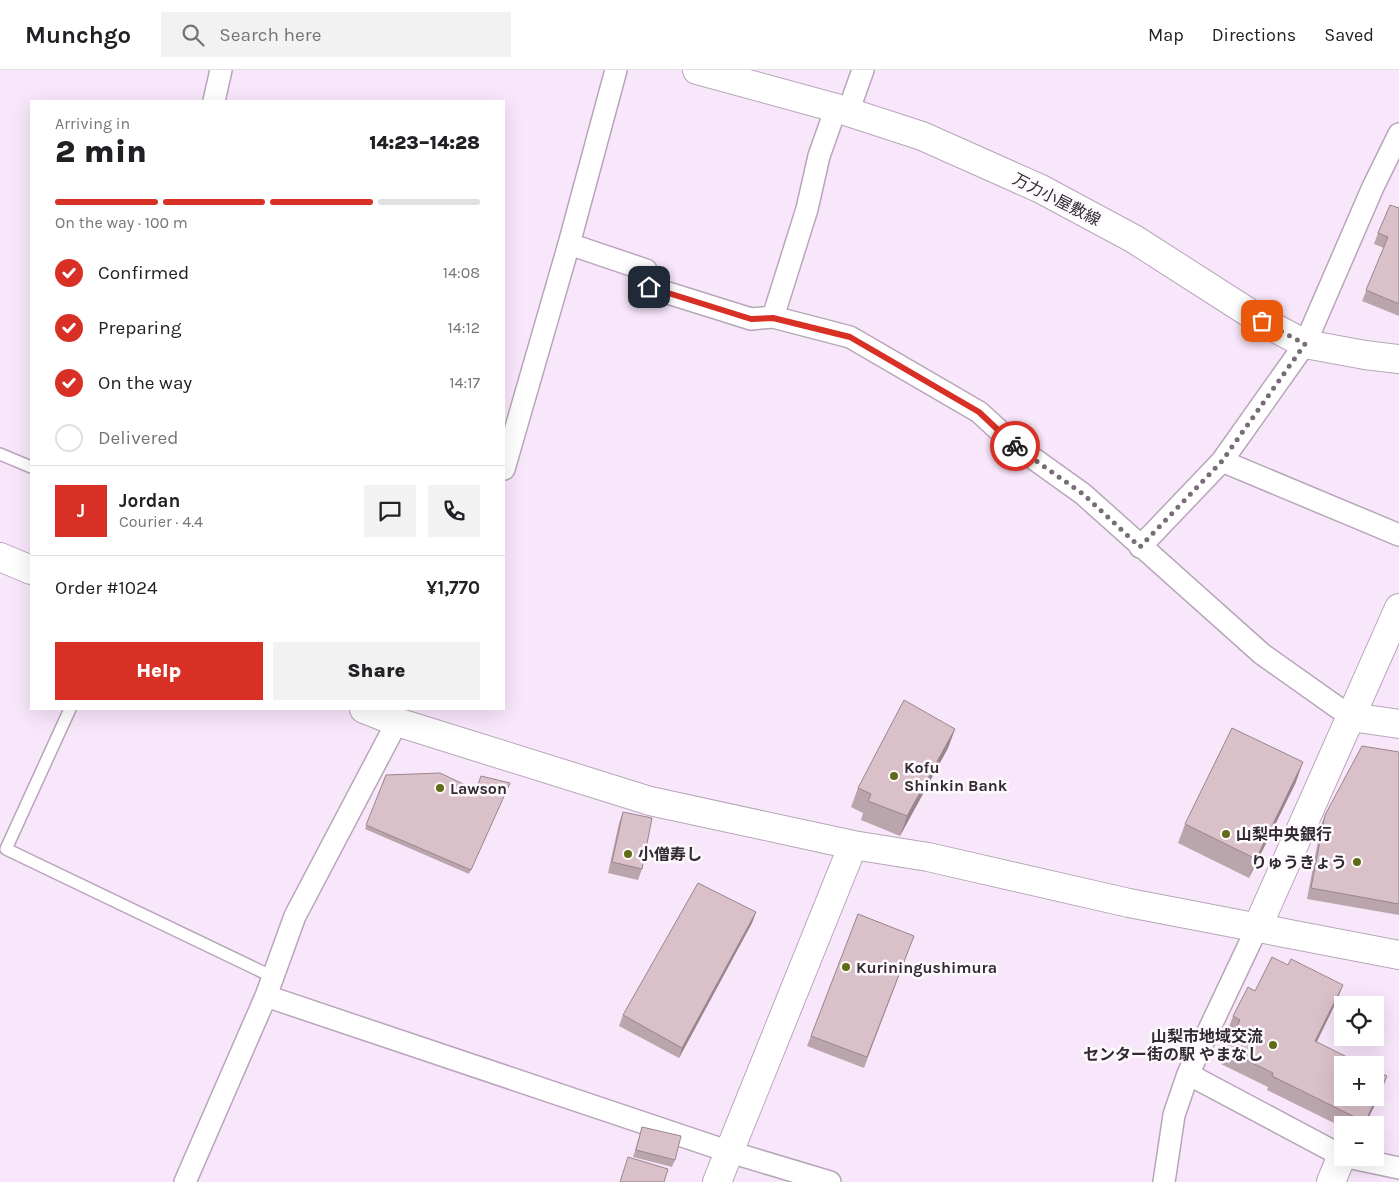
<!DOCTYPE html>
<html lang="en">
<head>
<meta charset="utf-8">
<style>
  :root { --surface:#fff; --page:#f2f2f2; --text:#202124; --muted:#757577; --line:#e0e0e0; --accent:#d93025 }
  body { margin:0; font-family:Karla,"Noto Sans JP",sans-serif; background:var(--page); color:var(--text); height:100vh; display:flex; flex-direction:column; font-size:19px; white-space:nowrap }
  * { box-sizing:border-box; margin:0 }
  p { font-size:16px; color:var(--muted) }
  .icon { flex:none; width:28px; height:28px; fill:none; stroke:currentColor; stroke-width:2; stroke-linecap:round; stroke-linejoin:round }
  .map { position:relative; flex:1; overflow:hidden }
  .panel { position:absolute; left:30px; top:30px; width:475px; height:610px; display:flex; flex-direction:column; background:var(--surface); border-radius:0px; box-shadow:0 5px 20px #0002 }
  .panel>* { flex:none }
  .controls { position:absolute; left:1334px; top:926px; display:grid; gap:10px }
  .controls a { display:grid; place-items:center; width:50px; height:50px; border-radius:0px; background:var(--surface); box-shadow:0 5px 20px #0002; font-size:25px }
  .pin { position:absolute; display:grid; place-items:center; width:42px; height:42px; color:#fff; margin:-21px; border-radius:10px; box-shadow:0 2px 8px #0006 }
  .courier { position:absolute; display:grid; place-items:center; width:50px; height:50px; margin:-25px; border:4px solid #d93025; border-radius:50%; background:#fff; color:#222; box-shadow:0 1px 6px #0007 }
  .summary em { font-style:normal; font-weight:800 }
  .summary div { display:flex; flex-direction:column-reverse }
  .summary { display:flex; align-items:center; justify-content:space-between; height:85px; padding:0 25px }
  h1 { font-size:32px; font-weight:800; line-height:38px }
  .bar { display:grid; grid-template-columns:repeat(4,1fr); gap:8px 5px; align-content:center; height:60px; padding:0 25px }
  .bar i { height:6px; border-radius:4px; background:var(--line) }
  .bar .current { background:var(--accent) }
  .bar p { grid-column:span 4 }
  .line { display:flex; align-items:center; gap:12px; padding:0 25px; border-top:1px solid var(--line) }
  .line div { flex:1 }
  .round { display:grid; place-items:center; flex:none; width:52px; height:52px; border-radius:0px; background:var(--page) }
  ol { padding:0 25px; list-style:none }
  li { display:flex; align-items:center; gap:15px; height:55px }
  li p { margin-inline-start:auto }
  li .icon { padding:5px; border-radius:50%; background:var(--accent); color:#fff; stroke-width:4 }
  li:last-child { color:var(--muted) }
  li i { width:28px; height:28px; border:2px solid var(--line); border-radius:50% }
  .primary-button { display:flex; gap:10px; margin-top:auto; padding:10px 25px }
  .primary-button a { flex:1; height:58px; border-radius:0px; background:var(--accent); color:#fff; font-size:20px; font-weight:800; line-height:58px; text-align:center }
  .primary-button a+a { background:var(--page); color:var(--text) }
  header { display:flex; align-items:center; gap:30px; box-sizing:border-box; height:70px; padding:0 25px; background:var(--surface); border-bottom:1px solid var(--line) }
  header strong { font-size:24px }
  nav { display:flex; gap:28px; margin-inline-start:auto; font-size:18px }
  .search { width:350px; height:45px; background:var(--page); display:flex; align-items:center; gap:12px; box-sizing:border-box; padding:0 18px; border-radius:0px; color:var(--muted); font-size:19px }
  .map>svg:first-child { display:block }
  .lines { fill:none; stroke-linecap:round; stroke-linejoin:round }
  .service-casing { stroke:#b7a6b9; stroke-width:14 }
  .minor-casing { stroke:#b7a6b9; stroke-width:24 }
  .tertiary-casing { stroke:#b7a6b9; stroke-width:30 }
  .secondary-casing { stroke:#b7a6b9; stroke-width:30 }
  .service { stroke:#fff; stroke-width:11 }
  .minor { stroke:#fff; stroke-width:21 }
  .tertiary { stroke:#fff; stroke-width:28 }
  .secondary { stroke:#fff; stroke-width:28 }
  .wall { fill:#bba5ad }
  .shaded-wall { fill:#99868d }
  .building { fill:#dac0c9; stroke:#99868d }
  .done { stroke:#776c77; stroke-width:5; stroke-dasharray:0 9 }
  .route { stroke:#d93025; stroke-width:6 }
  .poi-dot { fill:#5f6c15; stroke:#fdf9fd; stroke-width:2 }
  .labels { text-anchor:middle; stroke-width:5; stroke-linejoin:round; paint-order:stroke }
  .street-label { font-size:16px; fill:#312a31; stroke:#fdf9fd }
  .poi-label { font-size:16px; font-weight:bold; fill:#312a31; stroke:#fdf9fd; text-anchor:start }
</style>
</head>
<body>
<header>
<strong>Munchgo</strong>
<div class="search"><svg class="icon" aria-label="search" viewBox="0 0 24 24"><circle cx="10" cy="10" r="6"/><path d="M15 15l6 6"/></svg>Search here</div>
<nav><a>Map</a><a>Directions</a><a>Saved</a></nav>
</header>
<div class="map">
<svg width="1399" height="1112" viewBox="0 0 1399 1112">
  <rect width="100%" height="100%" fill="#f8e6fa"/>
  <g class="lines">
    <g class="service-casing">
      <path id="service" d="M0,384L31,397
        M70,639L6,779L273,907"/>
    </g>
    <g class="minor-casing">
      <path id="minor" d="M616,0L569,174L646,200L649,217L751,249L773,247L850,267L979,342L1016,376L1083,424L1262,584L1351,647
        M214,31L221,0
        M848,42L863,0
        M773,247L807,139L819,86L836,38
        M1222,391L1399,465
        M504,399L569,174
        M1140,477L1222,391L1305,274L1373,117L1399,64
        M266,926L730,1082L830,1112
        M1188,1004L1342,1086
        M1352,1088L1399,1098
        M185,1112L266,926L295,846L397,652
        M1164,1112L1174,1045L1188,1004L1257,858"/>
    </g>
    <g class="tertiary-casing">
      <path id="tertiary" d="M0,487L31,500
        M364,639L397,652L650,731L853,775L928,787L1129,833L1399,885
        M1351,647L1399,654
        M1257,858L1399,538
        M717,1112L853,775
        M1331,1112L1342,1085"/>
    </g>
    <g class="secondary-casing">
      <path id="secondary" d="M697,0L836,38L922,66L1041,119L1134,169L1262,251L1305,274L1365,285L1399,289"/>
    </g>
    <use href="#service" class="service"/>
    <use href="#minor" class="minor"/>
    <use href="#tertiary" class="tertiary"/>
    <use href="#secondary" class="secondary"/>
  </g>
  <path class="wall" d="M1399,138V246L1362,231L1384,178L1374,174L1378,163Z
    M955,659L948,678L900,766L861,750L863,743L851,737L858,718Z
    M1399,682V845L1307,829L1321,755L1325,745Z
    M386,705L476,720L510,713L469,804L365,759Z
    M1296,712L1249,808L1178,773L1185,754Z
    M623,742L642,799L638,810L608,803L619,753Z
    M756,842L752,853L679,988L619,956L623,945Z
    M858,844L914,866L864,998L807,976Z
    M1255,921L1338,928L1317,972L1382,1020L1365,1055H1342V1057L1267,1020L1268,1017L1221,994L1226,980L1234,963L1228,960L1233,946Z
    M642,1057L675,1090L672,1097L633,1087Z"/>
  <path class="shaded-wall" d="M955,659L948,678L900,766L907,746Z
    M1303,692L1296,712L1249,808L1256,789Z
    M756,842L752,853L679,988L682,978Z
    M1343,915L1338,928L1310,985L1315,971Z
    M1387,1006L1382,1020L1365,1055H1363Z"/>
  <path class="building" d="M1390,135L1399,138V234L1366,220L1388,167L1378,163Z
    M904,630L955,659L907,746L868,731L871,724L858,718Z
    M1232,658L1303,692L1256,789L1185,754Z
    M1362,676L1399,682V834L1311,818L1325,745Z
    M440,703L476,720L481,706L510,713L471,800L366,755L386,705Z
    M623,742L652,748L642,799L612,792Z
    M698,813L756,842L682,978L623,945Z
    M858,844L914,866L867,987L811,966Z
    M1272,887L1288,895L1291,889L1343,915L1315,971L1363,995H1342V1028H1375V1001L1387,1006L1365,1052L1272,1006L1273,1003L1226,980L1240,950L1233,946L1248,917L1255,921Z
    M642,1057L681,1066L675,1090L636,1080Z
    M628,1087L668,1099L664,1112H620Z"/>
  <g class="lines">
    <path class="done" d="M1015,376L1083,424L1140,477L1222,391L1305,274L1262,251"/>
    <path class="route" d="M649,217L751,249L773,248L850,267L979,342L1015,376"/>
  </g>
  <g class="poi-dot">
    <circle cx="894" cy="706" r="5"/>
    <circle cx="440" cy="718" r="5"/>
    <circle cx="1226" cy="764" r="5"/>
    <circle cx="628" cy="784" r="5"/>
    <circle cx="1357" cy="792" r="5"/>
    <circle cx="846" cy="897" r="5"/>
    <circle cx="1273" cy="975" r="5"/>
  </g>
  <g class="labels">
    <g class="street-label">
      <text transform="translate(1057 129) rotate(27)" y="6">万力小屋敷線</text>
    </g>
    <g class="poi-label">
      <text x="904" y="703">Kofu<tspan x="904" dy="18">Shinkin Bank</tspan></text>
      <text x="450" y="724">Lawson</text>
      <text x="1236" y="770">山梨中央銀行</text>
      <text x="638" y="790">小僧寿し</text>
      <text x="1347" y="798" text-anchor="end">りゅうきょう</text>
      <text x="856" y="903">Kuriningushimura</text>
      <text x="1263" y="972" text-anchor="end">山梨市地域交流<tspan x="1263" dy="18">センター街の駅 やまなし</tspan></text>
    </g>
  </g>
</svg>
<div class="controls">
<a><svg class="icon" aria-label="locate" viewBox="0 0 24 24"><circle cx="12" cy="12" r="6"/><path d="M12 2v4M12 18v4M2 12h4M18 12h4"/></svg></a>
<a>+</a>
<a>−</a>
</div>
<div class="pin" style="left:1262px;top:251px;background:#ea580c"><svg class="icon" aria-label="bag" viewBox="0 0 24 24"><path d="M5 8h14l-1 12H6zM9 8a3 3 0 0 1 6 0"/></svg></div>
<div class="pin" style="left:649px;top:217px;background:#1f2937"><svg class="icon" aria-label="home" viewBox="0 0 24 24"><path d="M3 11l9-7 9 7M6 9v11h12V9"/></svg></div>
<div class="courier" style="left:1015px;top:376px"><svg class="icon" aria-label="bike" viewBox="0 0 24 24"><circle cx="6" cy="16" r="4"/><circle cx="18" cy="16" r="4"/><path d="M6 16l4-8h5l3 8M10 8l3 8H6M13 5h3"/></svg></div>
<section class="panel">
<div class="summary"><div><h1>2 min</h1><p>Arriving in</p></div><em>14:23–14:28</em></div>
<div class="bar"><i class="current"></i><i class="current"></i><i class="current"></i><i></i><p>On the way · 100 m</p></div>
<ol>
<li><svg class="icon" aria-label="check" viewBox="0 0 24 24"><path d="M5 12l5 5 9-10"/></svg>Confirmed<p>14:08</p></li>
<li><svg class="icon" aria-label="check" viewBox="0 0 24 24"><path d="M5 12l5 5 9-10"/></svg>Preparing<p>14:12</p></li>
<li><svg class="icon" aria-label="check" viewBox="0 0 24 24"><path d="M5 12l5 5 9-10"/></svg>On the way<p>14:17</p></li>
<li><i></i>Delivered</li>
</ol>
<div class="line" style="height:90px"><b class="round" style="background:var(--accent);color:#fff">J</b><div><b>Jordan</b><p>Courier · 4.4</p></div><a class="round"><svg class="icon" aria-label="chat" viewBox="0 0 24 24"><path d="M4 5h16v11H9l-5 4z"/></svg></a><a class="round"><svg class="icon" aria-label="phone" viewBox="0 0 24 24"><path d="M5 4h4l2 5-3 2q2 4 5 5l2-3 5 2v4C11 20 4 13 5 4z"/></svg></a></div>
<div class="line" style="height:65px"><div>Order #1024</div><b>¥1,770</b></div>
<div class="primary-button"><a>Help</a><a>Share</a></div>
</section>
</div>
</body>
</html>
